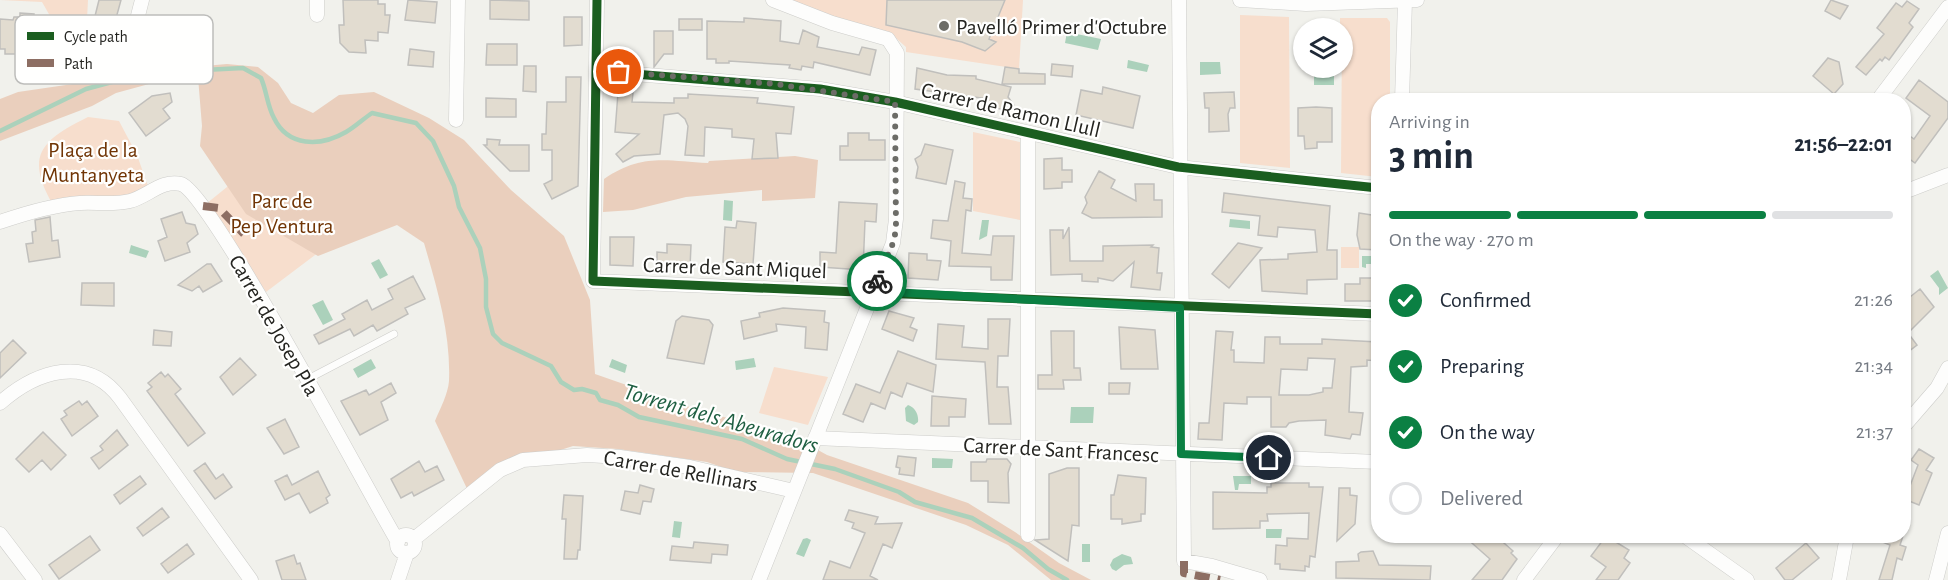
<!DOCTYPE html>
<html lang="en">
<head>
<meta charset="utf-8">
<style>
  :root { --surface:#fff; --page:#f6f6f7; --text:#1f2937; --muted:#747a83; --line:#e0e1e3; --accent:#0b8043 }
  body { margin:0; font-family:"Alegreya Sans",sans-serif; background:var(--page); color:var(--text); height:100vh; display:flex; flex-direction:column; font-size:22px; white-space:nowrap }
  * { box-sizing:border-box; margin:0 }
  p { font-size:20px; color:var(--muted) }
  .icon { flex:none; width:33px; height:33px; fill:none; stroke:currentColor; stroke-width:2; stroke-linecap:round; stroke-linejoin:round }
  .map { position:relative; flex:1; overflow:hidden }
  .details { position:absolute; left:1371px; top:93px; width:540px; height:450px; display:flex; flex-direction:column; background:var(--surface); border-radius:24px; box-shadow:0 2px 4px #0004 }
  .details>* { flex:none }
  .fabs { position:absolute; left:1293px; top:18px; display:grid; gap:12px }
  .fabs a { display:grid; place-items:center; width:60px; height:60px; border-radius:50%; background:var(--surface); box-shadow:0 2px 4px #0004; font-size:30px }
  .pin { position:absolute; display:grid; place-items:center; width:51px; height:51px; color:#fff; margin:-26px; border:3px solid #fff; border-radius:50%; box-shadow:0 2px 6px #0007 }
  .courier { position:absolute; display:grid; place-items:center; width:60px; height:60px; margin:-30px; border:4px solid #0b8043; border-radius:50%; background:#fff; color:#222; box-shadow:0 2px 8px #0007 }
  .headline em { font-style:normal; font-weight:700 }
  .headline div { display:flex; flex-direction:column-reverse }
  .headline { display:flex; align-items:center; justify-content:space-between; height:102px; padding:0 18px }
  h1 { font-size:39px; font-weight:700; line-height:45px }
  .bar { display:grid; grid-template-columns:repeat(4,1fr); gap:9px 6px; align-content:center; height:72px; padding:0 18px }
  .bar i { height:8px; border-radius:4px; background:var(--line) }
  .bar .current { background:var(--accent) }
  .bar p { grid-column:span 4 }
  ol { padding:0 18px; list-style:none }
  li { display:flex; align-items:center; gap:18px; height:66px }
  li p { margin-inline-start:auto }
  li .icon { padding:6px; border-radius:50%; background:var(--accent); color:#fff; stroke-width:4 }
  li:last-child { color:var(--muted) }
  li i { width:33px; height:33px; border:3px solid var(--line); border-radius:50% }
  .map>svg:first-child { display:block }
  .green { fill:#f7decd }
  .forest { fill:#eacfbd }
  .water { fill:#abd1bb }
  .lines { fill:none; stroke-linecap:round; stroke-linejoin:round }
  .stream { stroke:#abd1bb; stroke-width:4.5 }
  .building { fill:#e2dcd0; stroke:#c0bfbc; stroke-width:1.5; fill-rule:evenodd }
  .service-casing { stroke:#cdcdca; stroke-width:8 }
  .minor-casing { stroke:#cdcdca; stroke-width:15 }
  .service { stroke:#fdfdfc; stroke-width:7 }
  .minor { stroke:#fdfdfc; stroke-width:14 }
  .quiet { stroke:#8d6e63; stroke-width:8; stroke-dasharray:15 8; stroke-linecap:butt }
  .cycleway-casing { stroke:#fffffe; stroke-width:13 }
  .cycleway { stroke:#1b5e20; stroke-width:9 }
  .done { stroke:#6c6c67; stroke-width:6; stroke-dasharray:0 10.8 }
  .route { stroke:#0b8043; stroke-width:8 }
  .poi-dot { fill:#6c6c67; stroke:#fffffe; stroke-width:2 }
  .labels { text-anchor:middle; stroke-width:4.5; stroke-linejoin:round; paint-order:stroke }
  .poi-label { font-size:22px; fill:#242420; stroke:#fffffe; text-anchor:start }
  .street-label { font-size:22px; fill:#242420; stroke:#fffffe }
  .park-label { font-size:22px; fill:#703404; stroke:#fffffe }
  .water-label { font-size:24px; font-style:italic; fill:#206043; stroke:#fffffe }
  .key { fill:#fffffe; stroke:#bdbdbb; stroke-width:1.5 }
  .key-label { font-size:16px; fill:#242420 }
</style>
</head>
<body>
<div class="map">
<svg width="1948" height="580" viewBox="0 0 1948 580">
  <rect width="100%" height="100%" fill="#f1f1ec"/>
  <path class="green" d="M0,0H88L86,39L61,35L42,2Z
    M791,0H1023L1019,69L906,52V47L889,32L830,16Z
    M1240,15L1289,17L1290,168L1240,163Z
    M1340,18H1387L1390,22V100H1378V177L1341,173L1342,28H1340Z
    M88,117L119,121L137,155L150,192L54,207C25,157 39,141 88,117Z
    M379,130L430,244L399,221L319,252L266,292L206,204L259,161Z
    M973,132L1020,142V220L973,211Z
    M1341,247H1359V268H1341Z
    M774,367L828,377L808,425L759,413Z"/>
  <path class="forest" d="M227,64L258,67L278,83L291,103L313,113L339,95L374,92L429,118L464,140L511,190L564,236L590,300L595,374L701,411L789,434L827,455L968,503L1015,532L1059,563L1091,580H1051L1008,545L966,525L813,473L736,472L707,462L618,449L573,446L526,461L470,495L435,421C440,409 448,394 449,381C451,334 437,288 424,243L397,225L318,256L246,214L200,146L202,126L198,77L149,84L116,93L92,106L0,141V99L18,92L182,68Z
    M795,156L818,160L815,198L762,201V190L686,197L633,210L603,212L604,179C642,153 666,161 708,163L709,161Z"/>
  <path class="water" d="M1067,32L1101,39L1098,50L1065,43Z
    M1128,60L1149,65L1147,72L1127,68Z
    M1200,62H1220L1221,74L1200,75Z
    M1334,75V85H1314V76Z
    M724,200L733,201L732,221L723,220Z
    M1230,219L1250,221V229L1229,227Z
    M982,220H989L987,236L979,240Z
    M131,245L149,251L146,258L129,253Z
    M1362,256H1378V264H1366V268L1362,267Z
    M379,259L388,275L380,279L371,263Z
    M1938,270L1948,288L1939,295V288L1930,276Z
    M323,300L333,320L323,325L312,305Z
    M754,358L756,367L736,370L735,361Z
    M371,359L376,368L358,378L353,369Z
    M612,359L627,365L625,373L609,367Z
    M908,405C915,407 919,415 918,422L914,425L906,421L905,408Z
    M1071,407H1094L1093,423H1070Z
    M932,458L953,459L952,468H932Z
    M1233,476H1251V484H1239L1238,490H1235Z
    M674,521L682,522L680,538L672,537Z
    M1266,529H1282L1281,538H1266Z
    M807,538L811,540L804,557L796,554L803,539Z
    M1082,544H1090V562H1082Z
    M1122,554L1131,557L1133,564L1124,565L1116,571L1112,569L1110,565L1113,559Z"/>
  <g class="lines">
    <path class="stream" d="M0,131L86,89L145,73L243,68L261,78C267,92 267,105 274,118C288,147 320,147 346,132C355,127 363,119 372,113L416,123L433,141L454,186L459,207L480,248L486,279V307L493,334L502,343L551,366L561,382L574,390L582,389L596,393L600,400L618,405L639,417L742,439L787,459L835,469L899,492L915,502L972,518L1023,548L1048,569L1067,580"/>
  </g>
  <path class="building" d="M99,0H121L109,44L90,36Z
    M343,0H378V4H385V15H390L388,33L378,32V41L365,40L366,53L349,52L340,43L339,25H344Z
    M408,0L437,2L435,23L405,20Z
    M490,0L529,1V20L490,19Z
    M887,0H1005L989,39L996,42L985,51L962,42L886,25Z
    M1831,0L1848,6L1840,19L1825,11Z
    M1907,1L1919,9L1909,23L1913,27L1889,60L1885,57L1882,61L1880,59L1866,75L1856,67L1884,34L1877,28L1896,3L1902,7Z
    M20,13L34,14L33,34H30V40H23V54H5V49H0V19L13,20L14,17H20Z
    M564,17H582V45L564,46Z
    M744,18L781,21L780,41L799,44L803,30L819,37L817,47L859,55L862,47L876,50L870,75L814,62L813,68L802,66L801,70L789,68L790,65L729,61V63H716V59H707V21L744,22Z
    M679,19H702V30H679Z
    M654,31H673V54H664L654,67Z
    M487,44H517V65H486Z
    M410,49L434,52L433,67L408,65Z
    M1828,58L1839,62L1843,84L1834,94L1813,76Z
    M1052,64L1073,66L1072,77L1051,75Z
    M524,66H536V92L523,91Z
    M1005,67L1019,69V73L1045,74V84H1002Z
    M917,68L947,75L976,76V79L1011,87L1008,97L1014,105L1005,110L986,106L988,99L915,89Z
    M566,77H581L578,186L552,199L544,184L552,180V150H542V134H546L547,102H566Z
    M1919,80L1948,102V118L1915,163L1904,155V132L1914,139L1930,116L1906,98Z
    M1103,87L1140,96L1133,128L1076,115L1081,90L1102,94Z
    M1234,92L1235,108H1230L1228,114L1229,131L1209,132V108H1205L1204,93Z
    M170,93L172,102L163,109L170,118L146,136L129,113L152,96Z
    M618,93H633L632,102L674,103V98H688V94L758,98L757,103L794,107L791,134L776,133L778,158L752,159L754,139L732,137V129L705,127L704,156L685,155L688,126L685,119L678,113L664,115L660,154L634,156L623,162L616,154L639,134L615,132Z
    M486,98L516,99V117H486Z
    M1316,107L1332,108V142H1317V148L1305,149L1304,136H1298V108Z
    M848,133H869V140H885V160H840V146H848Z
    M487,139L500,140L499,145H529V171H510L484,145H487Z
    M925,144L953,150L946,184L916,178L918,167L915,159L921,155Z
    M1062,158V170H1072V182H1062V188L1044,189V159Z
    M1099,171L1115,180L1111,188L1136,201L1135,184H1154V200H1162V217L1092,218L1082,213L1087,203L1085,197Z
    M955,181L965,183L963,198L972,199L971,211L966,210L962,253L991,255L993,236H1014L1012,280H991V267L949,266L951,241L931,238L933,220L948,221Z
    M1224,193L1330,206L1327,250H1337V279L1307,280V294L1262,291L1260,260L1288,259V254L1317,252L1315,230L1278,227L1277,237L1258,235L1260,216L1222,212Z
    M839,202L877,204L876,222L865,221L863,270L820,267V252L836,253Z
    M182,212L186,223L195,225L198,234L187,243L190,252L165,261L158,241L167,237L161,219Z
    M1359,213L1378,216V250L1360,249L1357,235Z
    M50,217L52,241L58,240L60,257L29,262L26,244L33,243L32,232L36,231L35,220Z
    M737,221L756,223L753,264L723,262L725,227L736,228Z
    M1069,227L1070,261H1103V246L1153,245L1151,247L1159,248L1157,273H1162L1160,290L1131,287L1134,262L1113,281L1098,278V282L1082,281V274L1051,275L1050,230H1063V239Z
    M610,237H634L633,266L610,265Z
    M1238,243L1262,248L1229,288L1212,274Z
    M667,244L691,245L690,267L657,265V252L667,253Z
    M909,253L927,254V260L941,261L938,280L908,278Z
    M207,264H211L222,281L203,292L199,286L192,291L178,285Z
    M413,276L425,299L405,308L408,314L377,331L373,325L354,336L350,329L319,344L314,335L345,319L342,314L367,300L372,310L393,299L388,289Z
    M1360,278H1378V301H1345V284H1360Z
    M82,283H114V306L81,305Z
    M1920,289L1934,307L1908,333L1917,345L1904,355V309L1909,305L1905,301Z
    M783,308L825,311L824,322L829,323L827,350L805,348L806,327L776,324L777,331L744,339L741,321L760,317L759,313Z
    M889,311L914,318L910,327L917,330L913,341L882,329Z
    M682,316L709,320L713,325L704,364L667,358L676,321Z
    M988,319H1010L1008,356H998L997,387H1008L1011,424H989L985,362L936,359L938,324L964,326L962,347L988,349Z
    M1119,327L1155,330L1158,369H1121Z
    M154,330L172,332L171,346L153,345Z
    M1051,331H1074V368H1080L1081,380H1063L1064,389H1038V375H1052Z
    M1216,331L1233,332L1231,350H1234V362L1264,363L1265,337H1280V344H1322V339L1378,342V361L1367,360V366L1351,367L1349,412L1363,413L1360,435L1352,434L1350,439L1325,435L1326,420L1299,421L1289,423L1286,427H1271V397H1247V404L1224,403L1222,440L1198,439L1199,423H1209ZM1308,358L1335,359L1332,388H1323V392L1309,395H1279L1281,369L1307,370Z
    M13,340L26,353L0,378V353Z
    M898,351L936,365L933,392L907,383L902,397L891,392L885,409L871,403L863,422L843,414L856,384L880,393Z
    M240,358L256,375L233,395L220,377Z
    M161,372L165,377L168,374L181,389L175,394L205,433L188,446L147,391L152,387L148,383Z
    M391,383L396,393L381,402L388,420L360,435L341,401L366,390L369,395Z
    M1109,383H1130L1129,394H1109Z
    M932,396L966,399L965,417H949V426H931Z
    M79,401L82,405L87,401L98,416L72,436L61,419L67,415L64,411Z
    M285,419L299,447L284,454L267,428Z
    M117,430L128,445L99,469L91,458L103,450L100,446Z
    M43,432L66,455L51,470L42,460L29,472L16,459Z
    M1919,449L1934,458L1926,470L1932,473L1919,505L1904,499V483L1910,486L1918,465L1911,460Z
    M898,456L916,458L914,476L899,474L900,468L896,467Z
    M987,459H1007L1011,464L1008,473L1009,503L988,502V481H971V462H986Z
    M419,461L425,472L437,466L444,480L414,496L412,492L401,498L391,479Z
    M205,463L216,479L223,474L232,487L215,499L194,471Z
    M1067,468H1079V526L1072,525L1068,561L1035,540L1049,539V474Z
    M318,471L330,495L326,498L328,503L310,513L299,493L285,500L275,481L287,475L292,485Z
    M1118,475L1146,478L1145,514H1141V521L1122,524V519H1111V495H1114Z
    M140,476L146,484L120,504L114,495Z
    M1271,483H1309V487H1323L1315,557L1310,556L1309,567L1305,566V571L1280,569V564H1275L1276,545L1287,546V538L1308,539L1309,513L1267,514L1268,521H1260V528L1213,529V492L1267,493V487H1271Z
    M640,485L654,489L651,502L643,501L640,514L621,510L625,491L638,493Z
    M1339,488H1350V495L1357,496L1355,524L1337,541Z
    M564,495L583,496L580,550H578L577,559H564L566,519H562Z
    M162,508L169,517L143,536L137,528Z
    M849,510L878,517L875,524L902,523L892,548L883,544L870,576L878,580H823L830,561L850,568L865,533L852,528L854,523L845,520Z
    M90,536L100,550L59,579L49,565Z
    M1464,536H1496L1513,551L1511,553L1517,559L1502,580H1472L1490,559Z
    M1606,536L1629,550L1624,558L1630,563L1618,580H1596L1606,567L1591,556Z
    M1868,536H1903L1900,545L1906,547L1902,560L1897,558L1892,580H1879L1890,545Z
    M694,542L728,545L727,555L712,554L711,563L670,560L672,546L693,548Z
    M1806,543L1819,558L1792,580H1785L1776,568Z
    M187,544L194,554L168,573L161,564Z
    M1373,551L1379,565L1431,566L1430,580L1336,578V562L1359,561L1358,554L1361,552Z
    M294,555L297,564L300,563L306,580H282L276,561Z"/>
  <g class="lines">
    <g class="service-casing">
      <path id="service" d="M308,379L394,334"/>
    </g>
    <g class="minor-casing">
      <path id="minor" d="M597,0L593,281L1378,314
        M1179,0L1184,561L1212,566L1260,580
        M1240,0L1306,4L1417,0
        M317,15V0
        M130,47L142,0
        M597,71L820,89L895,102L1178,167L1378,188
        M1402,100L1405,1
        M1878,100L1948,7
        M456,120L458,0
        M1904,192L1948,175
        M0,222C26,213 52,205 80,203C96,202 114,205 130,201C147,197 162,179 181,184C211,193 369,494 398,542
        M0,403C36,371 87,354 120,398L251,580
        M1904,426L1937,388L1948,368
        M815,438L1378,462
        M0,534L35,580
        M1028,535V135
        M397 544a9 9 0 1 1 18 0a9 9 0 1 1-18 0Z
        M1685,536L1747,580
        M414,539L500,470L523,460L587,455L620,457L690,467L794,491
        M398,580L407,553
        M759,580L893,243L896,219L897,53L888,39L832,23L773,0
        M1524,580L1557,536
        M1839,580L1847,536
        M1936,580L1948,533"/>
    </g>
    <use href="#service" class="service"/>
    <use href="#minor" class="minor"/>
    <path class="quiet" d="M203,206L219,208L244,234
      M1184,561V573L1220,580"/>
    <g class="cycleway-casing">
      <path id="cycleway" d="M597,0L593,281L1378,314
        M597,71L820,89L895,102L1178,167L1378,188"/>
    </g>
    <use href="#cycleway" class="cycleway"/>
  </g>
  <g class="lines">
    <path class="done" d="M619,72L775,84L895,102L896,230L893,243L877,281"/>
    <path class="route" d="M877,281L873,291L1180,308L1181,454L1269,458"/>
  </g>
  <circle class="poi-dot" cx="944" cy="26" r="6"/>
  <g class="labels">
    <g class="poi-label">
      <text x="956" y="34">Pavelló Primer d'Octubre</text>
    </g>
    <g class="street-label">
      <text transform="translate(1011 109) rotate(13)" y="8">Carrer de Ramon Llull</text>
      <text transform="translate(735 267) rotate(2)" y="8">Carrer de Sant Miquel</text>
      <text transform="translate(275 325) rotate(60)" y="8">Carrer de Josep Pla</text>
      <text transform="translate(1061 449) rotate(3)" y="8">Carrer de Sant Francesc</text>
      <text transform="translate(681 470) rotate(10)" y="8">Carrer de Rellinars</text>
    </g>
    <g class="park-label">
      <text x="93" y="157">Plaça de la<tspan x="93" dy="25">Muntanyeta</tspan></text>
      <text x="282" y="208">Parc de<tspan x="282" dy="25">Pep Ventura</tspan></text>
    </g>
    <g class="water-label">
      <text transform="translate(721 418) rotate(16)" y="8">Torrent dels Abeuradors</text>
    </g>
  </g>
  <rect x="15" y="15" width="198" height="69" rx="9" class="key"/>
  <rect x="27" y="32" width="27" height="8" fill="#1b5e20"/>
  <rect x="27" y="59" width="27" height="8" fill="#8d6e63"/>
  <g class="key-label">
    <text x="64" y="42">Cycle path</text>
    <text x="64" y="69">Path</text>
  </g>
</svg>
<div class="fabs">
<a><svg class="icon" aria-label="layers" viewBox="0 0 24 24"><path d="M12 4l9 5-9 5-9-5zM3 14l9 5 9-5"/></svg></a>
</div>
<div class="pin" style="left:619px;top:72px;background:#ea580c"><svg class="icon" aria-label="bag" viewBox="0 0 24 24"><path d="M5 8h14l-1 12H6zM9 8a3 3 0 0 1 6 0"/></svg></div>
<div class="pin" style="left:1269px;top:458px;background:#1f2937"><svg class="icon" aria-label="home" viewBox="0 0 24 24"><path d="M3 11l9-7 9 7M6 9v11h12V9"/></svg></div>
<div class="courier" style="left:877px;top:281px"><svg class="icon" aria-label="bike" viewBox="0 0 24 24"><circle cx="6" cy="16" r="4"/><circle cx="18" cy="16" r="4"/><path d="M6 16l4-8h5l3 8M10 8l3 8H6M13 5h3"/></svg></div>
<section class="details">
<div class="headline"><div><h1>3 min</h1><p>Arriving in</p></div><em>21:56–22:01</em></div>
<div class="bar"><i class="current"></i><i class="current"></i><i class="current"></i><i></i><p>On the way · 270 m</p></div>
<ol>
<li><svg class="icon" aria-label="check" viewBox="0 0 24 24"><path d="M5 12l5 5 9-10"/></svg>Confirmed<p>21:26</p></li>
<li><svg class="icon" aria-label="check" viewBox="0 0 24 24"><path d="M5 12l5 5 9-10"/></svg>Preparing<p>21:34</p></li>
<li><svg class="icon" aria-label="check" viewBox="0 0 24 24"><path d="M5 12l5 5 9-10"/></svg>On the way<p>21:37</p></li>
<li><i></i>Delivered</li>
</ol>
</section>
</div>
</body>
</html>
